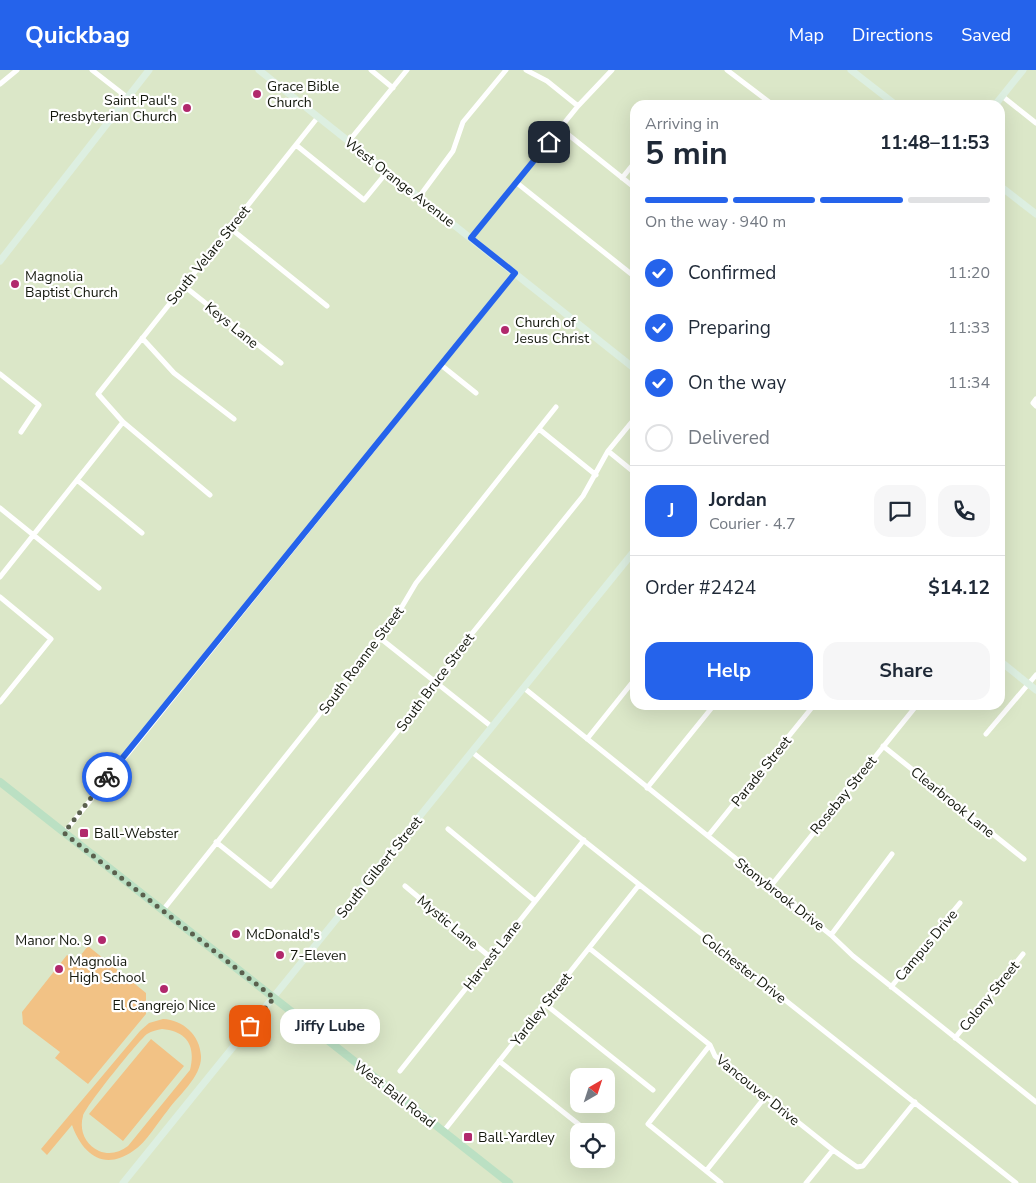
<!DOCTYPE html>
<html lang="en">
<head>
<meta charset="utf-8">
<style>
  :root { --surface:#fff; --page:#f6f6f7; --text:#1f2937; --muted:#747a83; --line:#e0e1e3; --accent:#2563eb }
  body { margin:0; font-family:"Nunito Sans",sans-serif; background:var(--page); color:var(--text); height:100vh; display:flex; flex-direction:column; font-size:19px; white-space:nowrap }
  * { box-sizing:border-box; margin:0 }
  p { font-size:16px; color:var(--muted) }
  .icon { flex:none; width:28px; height:28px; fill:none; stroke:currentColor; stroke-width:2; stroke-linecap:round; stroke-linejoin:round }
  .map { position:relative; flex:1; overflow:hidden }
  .panel { position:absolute; left:630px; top:30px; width:375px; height:610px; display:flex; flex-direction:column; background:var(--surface); border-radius:15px; box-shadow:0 5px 20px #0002 }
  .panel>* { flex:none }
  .needle { width:32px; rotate:39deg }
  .fabs { position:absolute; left:570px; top:998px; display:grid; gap:10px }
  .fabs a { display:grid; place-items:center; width:45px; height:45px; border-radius:10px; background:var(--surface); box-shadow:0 5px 20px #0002; font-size:25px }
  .pin { position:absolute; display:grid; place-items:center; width:42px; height:42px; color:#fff; margin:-21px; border-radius:10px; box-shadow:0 2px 8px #0006 }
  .courier { position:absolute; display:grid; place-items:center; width:50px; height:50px; margin:-25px; border:4px solid #2563eb; border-radius:50%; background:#fff; color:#222; box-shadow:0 1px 6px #0007 }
  .bubble { position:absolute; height:35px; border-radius:15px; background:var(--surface); box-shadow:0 5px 20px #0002; font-size:16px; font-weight:700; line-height:35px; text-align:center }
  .headline em { font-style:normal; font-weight:700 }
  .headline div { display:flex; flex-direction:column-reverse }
  .headline { display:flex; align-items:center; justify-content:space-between; height:85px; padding:0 15px }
  h1 { font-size:32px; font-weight:700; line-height:38px }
  .bar { display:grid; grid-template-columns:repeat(4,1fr); gap:8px 5px; align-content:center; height:60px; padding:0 15px }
  .bar i { height:6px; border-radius:4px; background:var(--line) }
  .bar .selected { background:var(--accent) }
  .bar p { grid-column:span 4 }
  .line { display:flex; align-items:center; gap:12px; padding:0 15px; border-top:1px solid var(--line) }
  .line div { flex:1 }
  .round { display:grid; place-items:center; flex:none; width:52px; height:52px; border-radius:15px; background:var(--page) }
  ol { padding:0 15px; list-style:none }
  li { display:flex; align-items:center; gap:15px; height:55px }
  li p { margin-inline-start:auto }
  li .icon { padding:5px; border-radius:50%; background:var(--accent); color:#fff; stroke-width:4 }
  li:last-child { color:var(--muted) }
  li i { width:28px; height:28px; border:2px solid var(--line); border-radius:50% }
  .cta { display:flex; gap:10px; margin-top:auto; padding:10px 15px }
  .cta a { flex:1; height:58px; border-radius:15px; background:var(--accent); color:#fff; font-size:20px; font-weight:700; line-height:58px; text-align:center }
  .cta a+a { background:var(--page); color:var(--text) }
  header { display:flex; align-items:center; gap:30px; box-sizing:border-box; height:70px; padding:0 25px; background:var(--accent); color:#fff }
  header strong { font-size:24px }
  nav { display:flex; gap:28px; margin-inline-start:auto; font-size:18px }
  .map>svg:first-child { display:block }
  .garden { fill:#f2c285; fill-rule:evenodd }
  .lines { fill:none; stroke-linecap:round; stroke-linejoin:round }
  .street { stroke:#fff; stroke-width:5 }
  .secondary { stroke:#ddefe1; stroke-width:7 }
  .primary { stroke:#bbe0c3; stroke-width:8 }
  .done { stroke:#5a604e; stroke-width:5; stroke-dasharray:0 9 }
  .route { stroke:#2563eb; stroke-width:6 }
  .poi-dot { fill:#b1296c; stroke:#fff; stroke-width:2 }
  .labels { text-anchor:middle; stroke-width:4.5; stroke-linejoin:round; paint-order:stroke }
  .poi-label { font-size:14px; fill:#14180d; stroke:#fff; text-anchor:start }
  .street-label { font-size:14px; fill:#14180d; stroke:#fff }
</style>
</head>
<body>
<header>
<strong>Quickbag</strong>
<nav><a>Map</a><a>Directions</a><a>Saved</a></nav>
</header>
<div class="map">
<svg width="1036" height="1113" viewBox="0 0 1036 1113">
  <rect width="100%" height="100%" fill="#dbe7c8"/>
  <path class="garden" d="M88,876L146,923V944L88,1014L55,988L60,982L23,954L22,942L67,885L76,891Z
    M163,949C183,950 200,965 201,986C202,1006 179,1025 168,1040C157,1053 147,1072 133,1081C103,1102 82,1083 72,1055L47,1085L41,1079L140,961L149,953ZM162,959C187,961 196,976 190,1000L128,1076C119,1083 109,1085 99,1081C85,1075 79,1060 83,1046C85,1037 139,970 147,964C152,961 157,960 162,959Z
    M151,969L184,996L123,1071L89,1044Z"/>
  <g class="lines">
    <path class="street" d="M92,0L128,28
      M371,0L393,18
      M526,0L547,11L578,36
      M727,0L773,35
      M0,14L17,0
      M1002,26L1036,53
      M560,58L635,118
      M349,71L407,0
      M296,75L364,130L387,102
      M622,108L635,92
      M517,113L635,207
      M419,127L453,81L463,52L506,0
      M230,158L327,236
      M471,168L578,36L612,0
      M184,216L281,293
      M142,268L174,303L234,349
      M441,295L476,323
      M0,304L39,335L21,362
      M1036,329L1033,333L1036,336
      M539,359L596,405
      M608,381L635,403
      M77,410L142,463
      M210,425L123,352L98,324L318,47
      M0,438L99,518
      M0,507L123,352
      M0,527L51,569L0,632
      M380,568L492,657
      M524,618L831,865L853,886L1036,1032
      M986,664L1036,605
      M587,669L635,609
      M883,676L1024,789
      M472,682L1016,1113
      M647,718L714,635
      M448,759L535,831
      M64,763L515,203
      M708,766L814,635
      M216,772L271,816L437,613L470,566L583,426L608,381L635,348
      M405,816L490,887
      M770,817L917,635
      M163,840L380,568L400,540L416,513L556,337
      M831,865L892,784
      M589,878L710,975L715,986L833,1080L857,1097L863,1096L915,1032
      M891,917L960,833
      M545,934L653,1020
      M955,968L1023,884
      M710,975L648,1054L721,1113
      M499,991L587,1061
      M400,1001L584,770
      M443,1062L639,815
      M606,1077H607
      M706,1101L766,1026
      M806,1113L833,1080"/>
    <path class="secondary" d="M259,0L635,299
      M851,0L896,35
      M995,35L1023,0
      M1000,116L1036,144
      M0,191L149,0
      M1000,591L1036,620
      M123,1113L635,480"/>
    <path class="primary" d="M0,712L509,1113"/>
  </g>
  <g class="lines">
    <path class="done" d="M107,707L64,763L274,928L250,956"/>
    <path class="route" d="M107,707L515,203L471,168L549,72"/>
  </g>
  <g class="poi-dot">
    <circle cx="257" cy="24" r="5"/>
    <circle cx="187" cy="38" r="5"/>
    <circle cx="15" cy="214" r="5"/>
    <circle cx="505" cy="260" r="5"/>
    <rect x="79" y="758" width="10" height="10" rx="2.5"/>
    <circle cx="236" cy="864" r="5"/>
    <circle cx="102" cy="870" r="5"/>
    <circle cx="280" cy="885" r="5"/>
    <circle cx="59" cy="899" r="5"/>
    <circle cx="164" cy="919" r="5"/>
    <rect x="463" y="1062" width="10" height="10" rx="2.5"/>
  </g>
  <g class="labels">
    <g class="poi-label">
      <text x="267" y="21">Grace Bible<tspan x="267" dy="16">Church</tspan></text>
      <text x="177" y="35" text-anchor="end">Saint Paul's<tspan x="177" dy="16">Presbyterian Church</tspan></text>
      <text x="25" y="211">Magnolia<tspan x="25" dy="16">Baptist Church</tspan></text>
      <text x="515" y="257">Church of<tspan x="515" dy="16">Jesus Christ</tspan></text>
      <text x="94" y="768">Ball-Webster</text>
      <text x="246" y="869">McDonald's</text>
      <text x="92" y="875" text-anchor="end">Manor No. 9</text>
      <text x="290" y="890">7-Eleven</text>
      <text x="69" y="896">Magnolia<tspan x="69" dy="16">High School</tspan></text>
      <text x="164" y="940" text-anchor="middle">El Cangrejo Nice</text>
      <text x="478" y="1072">Ball-Yardley</text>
    </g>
    <g class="street-label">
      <text transform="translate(400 112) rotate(38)" y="5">West Orange Avenue</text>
      <text transform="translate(208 185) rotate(-51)" y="5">South Velare Street</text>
      <text transform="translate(232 255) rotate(39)" y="5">Keys Lane</text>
      <text transform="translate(361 590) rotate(-53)" y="5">South Roanne Street</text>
      <text transform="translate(435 612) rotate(-53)" y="5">South Bruce Street</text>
      <text transform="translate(761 701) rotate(-51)" y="5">Parade Street</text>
      <text transform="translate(843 725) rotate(-51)" y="5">Rosebay Street</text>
      <text transform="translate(953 732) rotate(39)" y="5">Clearbrook Lane</text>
      <text transform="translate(379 797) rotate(-51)" y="5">South Gilbert Street</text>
      <text transform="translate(780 824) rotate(38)" y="5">Stonybrook Drive</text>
      <text transform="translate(448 852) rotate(40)" y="5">Mystic Lane</text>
      <text transform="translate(926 875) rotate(-50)" y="5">Campus Drive</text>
      <text transform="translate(492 885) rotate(-52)" y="5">Harvest Lane</text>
      <text transform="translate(744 898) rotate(38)" y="5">Colchester Drive</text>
      <text transform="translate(989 926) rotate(-51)" y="5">Colony Street</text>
      <text transform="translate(541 939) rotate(-52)" y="5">Yardley Street</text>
      <text transform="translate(758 1020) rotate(39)" y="5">Vancouver Drive</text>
      <text transform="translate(395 1024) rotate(38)" y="5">West Ball Road</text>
    </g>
  </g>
</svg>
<div class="fabs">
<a><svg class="needle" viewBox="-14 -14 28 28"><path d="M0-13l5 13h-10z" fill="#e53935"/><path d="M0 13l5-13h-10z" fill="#747a83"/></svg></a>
<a><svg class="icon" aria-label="locate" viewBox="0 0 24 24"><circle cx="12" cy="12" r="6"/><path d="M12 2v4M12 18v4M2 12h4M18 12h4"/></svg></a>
</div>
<div class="pin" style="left:250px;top:956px;background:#ea580c"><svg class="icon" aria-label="bag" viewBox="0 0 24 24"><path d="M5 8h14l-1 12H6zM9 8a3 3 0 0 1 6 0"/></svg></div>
<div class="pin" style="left:549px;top:72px;background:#1f2937"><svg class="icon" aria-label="home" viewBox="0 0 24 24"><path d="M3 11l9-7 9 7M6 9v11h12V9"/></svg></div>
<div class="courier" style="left:107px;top:707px"><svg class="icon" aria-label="bike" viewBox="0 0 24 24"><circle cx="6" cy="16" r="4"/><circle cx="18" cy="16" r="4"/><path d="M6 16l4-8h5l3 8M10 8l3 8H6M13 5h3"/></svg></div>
<div class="bubble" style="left:280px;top:939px;width:100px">Jiffy Lube</div>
<section class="panel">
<div class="headline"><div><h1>5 min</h1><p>Arriving in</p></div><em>11:48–11:53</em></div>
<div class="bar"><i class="selected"></i><i class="selected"></i><i class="selected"></i><i></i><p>On the way · 940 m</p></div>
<ol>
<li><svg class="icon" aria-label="check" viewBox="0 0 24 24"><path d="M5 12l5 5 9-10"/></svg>Confirmed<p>11:20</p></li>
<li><svg class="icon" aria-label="check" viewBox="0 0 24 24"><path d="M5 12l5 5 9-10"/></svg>Preparing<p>11:33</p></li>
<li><svg class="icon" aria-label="check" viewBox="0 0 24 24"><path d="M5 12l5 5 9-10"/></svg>On the way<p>11:34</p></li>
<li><i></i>Delivered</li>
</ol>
<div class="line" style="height:90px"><b class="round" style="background:var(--accent);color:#fff">J</b><div><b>Jordan</b><p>Courier · 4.7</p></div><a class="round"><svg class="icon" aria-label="chat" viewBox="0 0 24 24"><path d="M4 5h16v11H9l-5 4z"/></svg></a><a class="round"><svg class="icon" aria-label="phone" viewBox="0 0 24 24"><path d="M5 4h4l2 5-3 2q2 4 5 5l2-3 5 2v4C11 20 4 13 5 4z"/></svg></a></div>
<div class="line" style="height:65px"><div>Order #2424</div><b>$14.12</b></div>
<div class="cta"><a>Help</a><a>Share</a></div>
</section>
</div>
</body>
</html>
